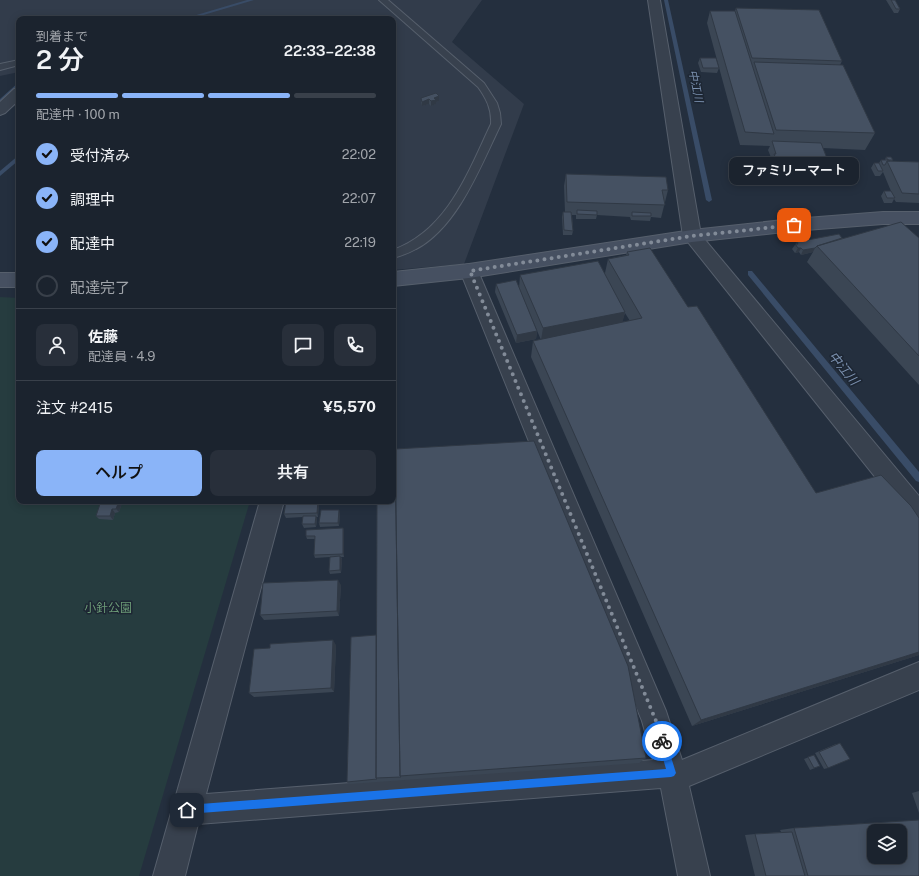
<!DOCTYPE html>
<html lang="ja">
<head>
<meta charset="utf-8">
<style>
  :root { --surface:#1b232e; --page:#282f3a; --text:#f1f3f6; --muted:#a0a4aa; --line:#39404a; --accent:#8ab4f8 }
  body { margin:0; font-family:"Public Sans","Noto Sans JP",sans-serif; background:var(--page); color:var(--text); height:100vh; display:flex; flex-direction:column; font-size:15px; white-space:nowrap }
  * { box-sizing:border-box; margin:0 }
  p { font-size:13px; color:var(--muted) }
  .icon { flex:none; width:22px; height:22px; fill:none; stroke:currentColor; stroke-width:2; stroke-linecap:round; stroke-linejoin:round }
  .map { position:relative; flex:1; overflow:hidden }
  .panel { position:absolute; left:16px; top:16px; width:380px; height:488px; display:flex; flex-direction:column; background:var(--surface); border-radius:8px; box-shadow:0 2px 10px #0003,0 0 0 1px var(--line) }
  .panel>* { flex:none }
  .controls { position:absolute; left:867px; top:824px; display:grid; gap:8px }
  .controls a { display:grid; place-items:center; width:40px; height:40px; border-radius:8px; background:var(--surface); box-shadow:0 2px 10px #0003,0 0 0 1px var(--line); font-size:20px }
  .pin { position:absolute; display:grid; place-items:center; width:34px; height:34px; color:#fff; margin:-17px; border-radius:8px; box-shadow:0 2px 6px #0006 }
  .courier { position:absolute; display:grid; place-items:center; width:40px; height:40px; margin:-20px; border:3px solid #1a73e8; border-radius:50%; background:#fff; color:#222; box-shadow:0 1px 5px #0007 }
  .bubble { position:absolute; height:28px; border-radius:8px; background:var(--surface); box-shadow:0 2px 10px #0003,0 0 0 1px var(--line); font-size:13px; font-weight:600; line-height:28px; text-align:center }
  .head em { font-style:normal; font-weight:600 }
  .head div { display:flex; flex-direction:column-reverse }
  .head { display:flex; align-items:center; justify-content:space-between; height:68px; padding:0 20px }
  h1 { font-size:26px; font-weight:600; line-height:30px }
  .bar { display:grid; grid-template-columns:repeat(4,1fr); gap:6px 4px; align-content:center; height:48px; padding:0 20px }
  .bar i { height:5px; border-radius:3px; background:var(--line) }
  .bar .on { background:var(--accent) }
  .bar p { grid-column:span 4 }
  .line { display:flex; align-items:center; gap:10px; padding:0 20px; border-top:1px solid var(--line) }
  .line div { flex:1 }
  .round { display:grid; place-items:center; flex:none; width:42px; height:42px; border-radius:8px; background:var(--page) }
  ol { padding:0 20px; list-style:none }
  li { display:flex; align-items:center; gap:12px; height:44px }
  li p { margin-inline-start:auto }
  li .icon { padding:4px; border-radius:50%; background:var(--accent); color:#111; stroke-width:4 }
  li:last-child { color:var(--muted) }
  li i { width:22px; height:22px; border:2px solid var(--line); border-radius:50% }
  .button { display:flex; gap:8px; margin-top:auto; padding:8px 20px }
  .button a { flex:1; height:46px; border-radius:8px; background:var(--accent); color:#111; font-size:16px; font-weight:600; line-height:46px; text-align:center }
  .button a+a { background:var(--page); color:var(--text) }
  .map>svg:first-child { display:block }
  .airport { fill:#323c4b }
  .green { fill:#263c3f }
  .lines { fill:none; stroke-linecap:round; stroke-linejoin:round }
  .stream { fill:#394c67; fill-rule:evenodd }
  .service-casing { stroke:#565f6c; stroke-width:2 }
  .minor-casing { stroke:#565f6c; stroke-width:2 }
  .tertiary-casing { stroke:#565f6c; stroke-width:2 }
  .secondary-casing { stroke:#565f6c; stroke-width:2 }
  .service { fill:#38414e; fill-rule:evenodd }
  .minor { fill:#38414e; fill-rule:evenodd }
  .tertiary { fill:#38414e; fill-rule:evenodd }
  .secondary { fill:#465061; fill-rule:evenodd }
  .wall { fill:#3b4654; fill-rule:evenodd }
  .shaded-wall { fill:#303945 }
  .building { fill:#455162; stroke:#303945; fill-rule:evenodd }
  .route { fill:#1a73e8 }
  .done { stroke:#828b98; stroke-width:4; stroke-dasharray:0 7.2 }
  .labels { text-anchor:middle; stroke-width:3; stroke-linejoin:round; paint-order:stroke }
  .far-water-label { font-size:11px; font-style:italic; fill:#7c92b1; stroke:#1d2633 }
  .park-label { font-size:12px; fill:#6b9a76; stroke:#1d2633 }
  .water-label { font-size:13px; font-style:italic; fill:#7c92b1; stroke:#1d2633 }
</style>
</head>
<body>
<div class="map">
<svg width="919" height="876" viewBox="0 0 919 876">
  <rect width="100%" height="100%" fill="#242f3e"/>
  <path class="airport" d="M0,0H482L452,42L524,104L464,264L393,270V19H19V72L0,76Z"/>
  <path class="green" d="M0,297L19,298V501H250L139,876H0Z"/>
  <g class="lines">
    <path class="stream" d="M247,0H254L190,19H183Z
      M664,0H668L712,200L709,202L706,200Z
      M19,82V87L0,104V99Z
      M19,155V160L0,176V171Z
      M748,271H752L919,472V482L916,481L748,275Z"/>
    <g class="service-casing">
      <path id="service" d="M379,0H388L484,83L497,103L500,113L501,124C481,165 458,227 416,249C409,253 400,256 393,258V250C448,230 468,172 491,124C492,109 486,98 478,87Z
        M19,60V65L0,70V64Z"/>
    </g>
    <g class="minor-casing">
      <path id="minor" d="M19,88V100L5,113L0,115V102L14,89Z
        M469,264L476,266L478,271L666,711L682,760L919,662V690L689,786L710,876H678L661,788L198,824L185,876H153L260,501H284L206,794L653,760L642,721L460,271L462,266Z"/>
    </g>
    <g class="tertiary-casing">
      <path id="tertiary" d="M648,0H660L701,235L919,496V525L911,522L683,236Z"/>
    </g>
    <g class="secondary-casing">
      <path id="secondary" d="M883,212H919V224H883L793,231L692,242L469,278L393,286V272L469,264L692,230L793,219Z
        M0,273H19V287H0Z"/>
    </g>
    <use href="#service" class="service"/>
    <use href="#minor" class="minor"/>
    <use href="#tertiary" class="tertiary"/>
    <use href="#secondary" class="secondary"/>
  </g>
  <path class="wall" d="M886,0H895L900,9L898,13H894Z
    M736,8L842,61L840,65L875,133L865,150L823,148L828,161L823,170L772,168L770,163L772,160L768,150L770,146L740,145L707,23L710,11H735Z
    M700,58L719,68L717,73L701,72L698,63Z
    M421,98L439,101L436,102V104L431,106L429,104L422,106L421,102Z
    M886,157L893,160L892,161L919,162V203L896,202L894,199L892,203H884L881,196L884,191L893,196L883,172L880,176H875L871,168L874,163H879L881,160H885Z
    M566,174L668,190L661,218L651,217L650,221L631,220L630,217L597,215L596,219H576V215H572L573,231L572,235H563L562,217L563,212H565L564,186Z
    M842,238H919V385L807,262L813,252L801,255L799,252L795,253L792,249L797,242Z
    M627,252L688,307L816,493L919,518V655L692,726L531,357L533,341L541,340L519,288L520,275L605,273L608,259L626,255ZM625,313L630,321L622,322Z
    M496,284L537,331L536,339L516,343L495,292Z
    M286,501H319V503L318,517H316L317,519L316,527L304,528L302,524L303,517L286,518L284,514Z
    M122,503L119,512L115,513L113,520L99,519L96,516Z
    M340,513L339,526L320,527L319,523Z
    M343,528L344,531V557H341L342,559L341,573L330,574L329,571L330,557L315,558L314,555L315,539H307L306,536Z
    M309,581L341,585L339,616L264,620L260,615Z
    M351,637L646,758L639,763L350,784L347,782Z
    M336,645L334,692L254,697L249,693L270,648Z
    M836,744L828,768L824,769L815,753Z
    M814,755L820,766L810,770L804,759Z
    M919,791V813L912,793Z
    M794,828L919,876H755L745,835L755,834L781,832L780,830Z"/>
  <path class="shaded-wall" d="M439,96V101L436,102V104L431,106V101L434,98Z
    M429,99V104L422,106V102Z
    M798,248H801L799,252L795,253Z
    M815,248L813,252L801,255L803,250Z
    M625,312L622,324L541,340L543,328Z
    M537,331L536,339L516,343L517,335Z
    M119,501H121L122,503L119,512L116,509Z
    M318,501H319V503L318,517L317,513Z
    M112,509L115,513L113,520L110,516Z
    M339,510L340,513L339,526L338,523Z
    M316,516L317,519L316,527L315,524Z
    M343,528L344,531V557L343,554Z
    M340,556L342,559L341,573L340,570Z
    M338,580L341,585L339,616L337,611Z
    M333,640L336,645L334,692L331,688Z
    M919,652V655L692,726L701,720Z"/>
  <path class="building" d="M891,0H895L900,9H896Z
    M736,8L819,10L842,61L752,58Z
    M710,11H735L774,134L745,132Z
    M700,58H716L719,68H703Z
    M754,62L843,65L875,133L776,130Z
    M436,93L439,96L434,98L436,100L431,101L429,99L422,102L421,98Z
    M772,141L821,143L828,161L776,159L774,154H776Z
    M886,157H891L893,160H888Z
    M881,160H889L890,161H887L885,165H883Z
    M887,161L919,162V194L902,193Z
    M874,163H879L883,171H878Z
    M566,174L666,177L668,190H662L665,205L567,202Z
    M884,191H891L895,198H887Z
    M577,210L597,211V215L577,214Z
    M563,212H571L573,231L564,230Z
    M632,212L651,213V216H632Z
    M901,222L919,238V356L817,246Z
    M839,234L842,238L817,246L815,248L803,250L801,248H798L795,244H798L797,242Z
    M650,248L688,307L697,306L816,493L881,475L911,506L919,518V652L701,720L533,341L642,318L608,259L629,255L627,252Z
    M598,261L625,312L543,328L520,275Z
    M516,280L537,331L517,335L496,284Z
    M534,441L628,666L646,758L400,776L395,449Z
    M393,452H395L400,776L401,777L376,778L377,501H393Z
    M101,501H119L116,509H112L110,516H96Z
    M286,501H318L317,513L284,514Z
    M321,510H339L338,523H319Z
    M303,516H316L315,524H302Z
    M343,528V554L314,555L315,536H306V530Z
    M340,556V570L329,571L330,557Z
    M338,580L337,611L260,615L263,583Z
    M376,635V778L377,779L347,782L351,637Z
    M333,640L331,688L249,693L254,649L270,648V644Z
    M840,743L850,759L828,768L819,752Z
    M814,755L820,766L814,768L808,757Z
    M919,820V876H808L794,828ZM874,831H900V857H874Z
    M792,832L805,876H766L755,834Z"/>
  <path class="route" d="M662,737L665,738L666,741L676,773L674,776L671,777L187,814L184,813L183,810L184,806L187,805L666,769L658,741L659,738Z"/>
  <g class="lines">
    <path class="done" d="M662,741L656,721L470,271L692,236L794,225"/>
  </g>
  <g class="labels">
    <g class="far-water-label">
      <text transform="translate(696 86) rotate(78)" y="4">中江川</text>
    </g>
    <g class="park-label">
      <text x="108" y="612">小針公園</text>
    </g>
    <g class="water-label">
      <text transform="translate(844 368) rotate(50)" y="5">中江川</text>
    </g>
  </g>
</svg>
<div class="controls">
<a><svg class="icon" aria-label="layers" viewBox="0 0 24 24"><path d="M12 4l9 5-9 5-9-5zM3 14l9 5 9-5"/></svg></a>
</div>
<div class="pin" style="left:794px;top:225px;background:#ea580c"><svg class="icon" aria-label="bag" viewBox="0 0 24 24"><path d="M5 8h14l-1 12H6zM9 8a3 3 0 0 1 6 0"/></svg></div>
<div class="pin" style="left:187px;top:810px;background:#1f2937"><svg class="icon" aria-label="home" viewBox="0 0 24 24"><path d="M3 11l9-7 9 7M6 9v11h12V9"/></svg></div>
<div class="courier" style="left:662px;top:741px"><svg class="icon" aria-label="bike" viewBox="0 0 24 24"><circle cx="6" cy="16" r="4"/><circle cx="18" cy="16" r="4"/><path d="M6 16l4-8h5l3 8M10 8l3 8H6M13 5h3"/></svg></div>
<div class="bubble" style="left:729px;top:157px;width:130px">ファミリーマート</div>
<section class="panel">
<div class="head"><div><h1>2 分</h1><p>到着まで</p></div><em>22:33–22:38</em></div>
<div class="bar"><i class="on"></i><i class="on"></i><i class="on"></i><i></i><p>配達中 · 100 m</p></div>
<ol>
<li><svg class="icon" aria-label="check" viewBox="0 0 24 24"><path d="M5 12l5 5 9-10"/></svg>受付済み<p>22:02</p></li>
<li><svg class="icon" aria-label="check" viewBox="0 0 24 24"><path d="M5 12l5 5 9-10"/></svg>調理中<p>22:07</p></li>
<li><svg class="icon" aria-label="check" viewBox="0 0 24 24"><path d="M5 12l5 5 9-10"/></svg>配達中<p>22:19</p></li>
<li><i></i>配達完了</li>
</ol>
<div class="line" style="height:72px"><a class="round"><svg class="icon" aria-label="person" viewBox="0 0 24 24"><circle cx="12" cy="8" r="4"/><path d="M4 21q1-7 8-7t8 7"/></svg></a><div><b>佐藤</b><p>配達員 · 4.9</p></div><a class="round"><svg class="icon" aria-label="chat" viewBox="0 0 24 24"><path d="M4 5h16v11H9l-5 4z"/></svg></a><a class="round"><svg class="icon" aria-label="phone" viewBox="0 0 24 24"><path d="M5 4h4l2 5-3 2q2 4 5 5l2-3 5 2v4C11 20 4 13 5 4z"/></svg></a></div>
<div class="line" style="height:52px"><div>注文 #2415</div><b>¥5,570</b></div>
<div class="button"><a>ヘルプ</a><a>共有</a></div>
</section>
</div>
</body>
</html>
